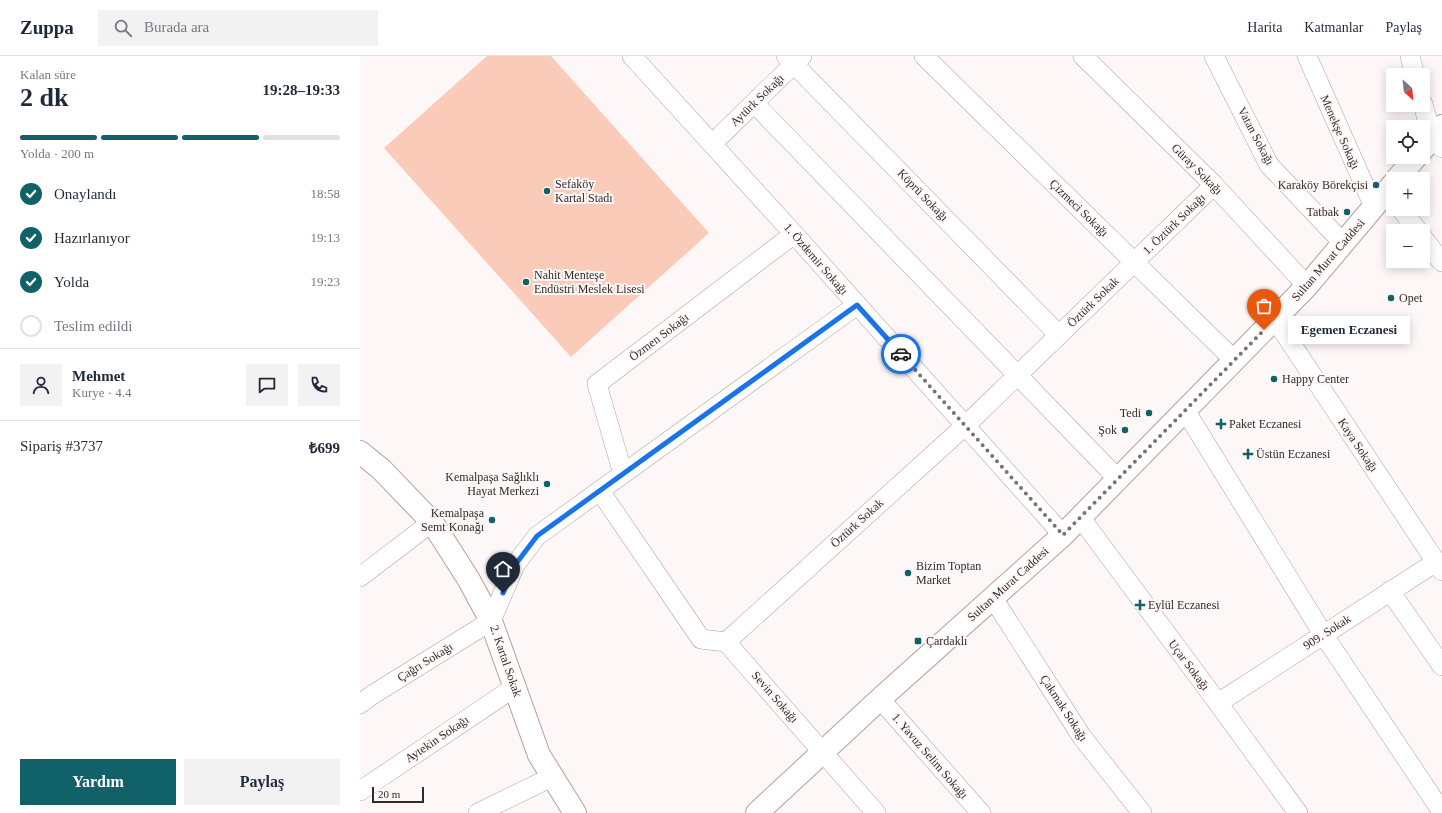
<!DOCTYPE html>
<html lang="tr">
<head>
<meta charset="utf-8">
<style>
  :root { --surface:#fff; --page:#f2f2f3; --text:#1f2937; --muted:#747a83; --line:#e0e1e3; --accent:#116168 }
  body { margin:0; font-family:"Times New Roman",serif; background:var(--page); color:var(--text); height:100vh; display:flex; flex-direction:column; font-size:15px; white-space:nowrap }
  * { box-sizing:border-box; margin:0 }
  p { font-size:13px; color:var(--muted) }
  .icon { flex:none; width:22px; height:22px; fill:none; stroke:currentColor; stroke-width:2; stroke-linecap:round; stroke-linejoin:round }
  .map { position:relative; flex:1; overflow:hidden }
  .drawer { display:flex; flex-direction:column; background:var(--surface); width:360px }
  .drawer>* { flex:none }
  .needle { width:26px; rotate:153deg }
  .fabs { position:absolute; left:1026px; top:12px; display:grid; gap:8px }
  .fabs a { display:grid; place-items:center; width:44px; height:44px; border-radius:0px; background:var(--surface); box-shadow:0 2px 10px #0003; font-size:20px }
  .scale { position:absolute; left:12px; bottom:10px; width:52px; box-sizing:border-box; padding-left:4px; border:2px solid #332b27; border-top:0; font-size:11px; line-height:14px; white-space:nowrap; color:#332b27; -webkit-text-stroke:3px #fdf8f7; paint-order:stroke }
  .pin { position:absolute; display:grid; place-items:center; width:34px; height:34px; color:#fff; margin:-41px -17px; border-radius:50% 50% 50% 0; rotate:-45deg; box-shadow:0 0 4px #0007 }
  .pin .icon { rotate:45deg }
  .courier { position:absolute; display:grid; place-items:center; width:40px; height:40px; margin:-20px; border:3px solid #1a73e8; border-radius:50%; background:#fff; color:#222; box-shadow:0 1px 5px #0007 }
  .bubble { position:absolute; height:28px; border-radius:0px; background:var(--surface); box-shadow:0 2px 10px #0003; font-size:13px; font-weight:600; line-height:28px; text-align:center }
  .head em { font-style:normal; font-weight:600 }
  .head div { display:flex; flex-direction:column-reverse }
  .head { display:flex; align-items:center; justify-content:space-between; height:68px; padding:0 20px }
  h1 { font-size:26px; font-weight:600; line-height:30px }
  .bar { display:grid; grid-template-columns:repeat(4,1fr); gap:6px 4px; align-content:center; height:48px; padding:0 20px }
  .bar i { height:5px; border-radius:3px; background:var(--line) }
  .bar .on { background:var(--accent) }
  .bar p { grid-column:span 4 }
  .line { display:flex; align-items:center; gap:10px; padding:0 20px; border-top:1px solid var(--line) }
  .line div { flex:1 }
  .round { display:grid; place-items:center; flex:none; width:42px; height:42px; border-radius:0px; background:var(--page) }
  ol { padding:0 20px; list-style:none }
  li { display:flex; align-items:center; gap:12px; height:44px }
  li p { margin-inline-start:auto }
  li .icon { padding:4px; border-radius:50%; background:var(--accent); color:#fff; stroke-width:4 }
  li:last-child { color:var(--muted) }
  li i { width:22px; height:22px; border:2px solid var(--line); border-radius:50% }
  .primary-button { display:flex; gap:8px; margin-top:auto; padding:8px 20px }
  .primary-button a { flex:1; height:46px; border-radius:0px; background:var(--accent); color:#fff; font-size:16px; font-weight:600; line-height:46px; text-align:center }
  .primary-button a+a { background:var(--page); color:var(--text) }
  header { display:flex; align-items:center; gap:24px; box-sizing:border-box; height:56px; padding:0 20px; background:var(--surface); border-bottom:1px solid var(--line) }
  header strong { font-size:19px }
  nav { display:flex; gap:22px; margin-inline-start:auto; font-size:14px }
  .search { width:280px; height:36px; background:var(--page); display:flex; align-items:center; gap:10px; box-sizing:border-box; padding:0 14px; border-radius:0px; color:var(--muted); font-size:15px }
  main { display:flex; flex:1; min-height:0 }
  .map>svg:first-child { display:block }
  .green { fill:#facbb8 }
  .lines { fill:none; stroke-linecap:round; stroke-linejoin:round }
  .minor-casing { stroke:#b49f96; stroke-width:20 }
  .tertiary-casing { stroke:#b49f96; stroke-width:24 }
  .minor { stroke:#fff; stroke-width:19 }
  .tertiary { stroke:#fff; stroke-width:22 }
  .done { stroke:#7a7370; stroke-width:4; stroke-dasharray:0 7.2 }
  .route { stroke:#1a73e8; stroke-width:5 }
  .poi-dot { fill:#116168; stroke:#fdf8f7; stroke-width:1.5 }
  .labels { text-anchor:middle; stroke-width:4; stroke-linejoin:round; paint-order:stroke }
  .street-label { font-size:12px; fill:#332b27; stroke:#fdf8f7 }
  .poi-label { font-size:12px; fill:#332b27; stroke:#fdf8f7; text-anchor:start }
</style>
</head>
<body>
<header>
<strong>Zuppa</strong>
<div class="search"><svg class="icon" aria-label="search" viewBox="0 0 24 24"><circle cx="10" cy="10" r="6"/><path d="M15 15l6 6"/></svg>Burada ara</div>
<nav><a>Harita</a><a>Katmanlar</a><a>Paylaş</a></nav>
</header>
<main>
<section class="drawer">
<div class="head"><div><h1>2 dk</h1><p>Kalan süre</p></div><em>19:28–19:33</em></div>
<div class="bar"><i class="on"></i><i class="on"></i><i class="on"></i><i></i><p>Yolda · 200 m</p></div>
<ol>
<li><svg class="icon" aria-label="check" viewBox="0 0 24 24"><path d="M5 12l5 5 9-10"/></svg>Onaylandı<p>18:58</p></li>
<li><svg class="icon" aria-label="check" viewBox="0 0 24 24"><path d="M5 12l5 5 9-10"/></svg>Hazırlanıyor<p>19:13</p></li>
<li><svg class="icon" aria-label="check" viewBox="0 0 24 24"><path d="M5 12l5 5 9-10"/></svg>Yolda<p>19:23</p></li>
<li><i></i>Teslim edildi</li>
</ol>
<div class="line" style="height:72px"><a class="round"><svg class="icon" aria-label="person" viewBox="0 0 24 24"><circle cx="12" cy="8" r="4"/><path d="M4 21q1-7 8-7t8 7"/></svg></a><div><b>Mehmet</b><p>Kurye · 4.4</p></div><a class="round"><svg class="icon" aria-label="chat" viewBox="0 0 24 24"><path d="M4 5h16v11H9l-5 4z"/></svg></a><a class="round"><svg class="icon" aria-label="phone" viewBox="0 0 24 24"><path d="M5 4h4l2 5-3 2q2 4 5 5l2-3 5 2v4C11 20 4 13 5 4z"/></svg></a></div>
<div class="line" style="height:52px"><div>Sipariş #3737</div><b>₺699</b></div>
<div class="primary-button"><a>Yardım</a><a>Paylaş</a></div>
</section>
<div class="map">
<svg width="1082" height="757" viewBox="0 0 1082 757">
  <rect width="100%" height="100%" fill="#fdf8f7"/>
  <path class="green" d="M127,0H191L349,177L211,301L24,92Z"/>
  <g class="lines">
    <g class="minor-casing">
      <path id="minor" d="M272,0L434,178L703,479
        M426,0L699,279
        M564,0L874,304
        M723,0L854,129L947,230
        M854,0L909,109L983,187
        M947,0L1014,151
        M1050,0L1055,19
        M394,47L758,423
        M1063,48L1072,82L1082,92
        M352,88L442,0
        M1041,153L1058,175
        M1063,182L1082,206
        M915,263L1082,515
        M825,354L963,578L1082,756
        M263,418L237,328L434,178
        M240,435L341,583L366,586L606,369L854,129
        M720,461L858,647L938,757
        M0,521L72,466
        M1030,535L1082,610
        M633,542L722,681L782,757
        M366,586L516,757
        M520,643L621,757
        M858,647L1076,506
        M0,648L12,639L131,565L155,509L177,480L497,249
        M0,735L155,631
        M118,757L192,721"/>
    </g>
    <g class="tertiary-casing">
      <path id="tertiary" d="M1063,93L1082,70
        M1037,123L1056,101
        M0,396L21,413L72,466L109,524L131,565L179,699L215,757
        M397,757L520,643L703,479L947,230L1033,128"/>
    </g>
    <use href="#minor" class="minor"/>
    <use href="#tertiary" class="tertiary"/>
  </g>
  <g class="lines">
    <path class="done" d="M541,298L703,479L904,274"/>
    <path class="route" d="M143,537L155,509L177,480L497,249L541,298"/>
  </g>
  <g class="poi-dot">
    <circle cx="1016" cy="129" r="4"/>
    <circle cx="187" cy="135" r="4"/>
    <circle cx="987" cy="156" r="4"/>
    <circle cx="166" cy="226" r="4"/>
    <circle cx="1031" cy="242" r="4"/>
    <circle cx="914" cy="323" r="4"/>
    <circle cx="789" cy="357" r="4"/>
    <path d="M859 362h4v4h4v4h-4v4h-4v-4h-4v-4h4z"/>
    <circle cx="765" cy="374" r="4"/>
    <path d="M886 392h4v4h4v4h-4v4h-4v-4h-4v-4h4z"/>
    <circle cx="187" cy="428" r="4"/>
    <circle cx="132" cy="464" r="4"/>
    <circle cx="548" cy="517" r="4"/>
    <path d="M778 543h4v4h4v4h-4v4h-4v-4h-4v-4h4z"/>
    <rect x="554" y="581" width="8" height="8" rx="2"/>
  </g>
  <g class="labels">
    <g class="street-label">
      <text transform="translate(397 44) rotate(-44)" y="4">Aytürk Sokağı</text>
      <text transform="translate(980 76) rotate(66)" y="4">Menekşe Sokağı</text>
      <text transform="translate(896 80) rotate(62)" y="4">Vatan Sokağı</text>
      <text transform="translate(837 113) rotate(45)" y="4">Güray Sokağı</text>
      <text transform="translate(563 139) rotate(46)" y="4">Köprü Sokağı</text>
      <text transform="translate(719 152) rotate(44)" y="4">Çizmeci Sokağı</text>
      <text transform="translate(814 168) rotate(-44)" y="4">1. Öztürk Sokağı</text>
      <text transform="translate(456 203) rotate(49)" y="4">1. Özdemir Sokağı</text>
      <text transform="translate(968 204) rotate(-49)" y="4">Sultan Murat Caddesi</text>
      <text transform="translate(733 246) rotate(-44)" y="4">Öztürk Sokak</text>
      <text transform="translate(299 281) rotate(-37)" y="4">Özmen Sokağı</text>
      <text transform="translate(998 389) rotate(56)" y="4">Kaya Sokağı</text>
      <text transform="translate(497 467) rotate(-42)" y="4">Öztürk Sokak</text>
      <text transform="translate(648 528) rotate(-42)" y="4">Sultan Murat Caddesi</text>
      <text transform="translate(967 576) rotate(-33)" y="4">909. Sokak</text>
      <text transform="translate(146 605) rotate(71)" y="4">2. Kartal Sokak</text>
      <text transform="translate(65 606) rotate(-32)" y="4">Çağrı Sokağı</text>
      <text transform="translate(829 609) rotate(53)" y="4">Uçar Sokağı</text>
      <text transform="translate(415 641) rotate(49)" y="4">Sevin Sokağı</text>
      <text transform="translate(704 652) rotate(57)" y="4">Çakmak Sokağı</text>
      <text transform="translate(77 683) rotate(-34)" y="4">Aytekin Sokağı</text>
      <text transform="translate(570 700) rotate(49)" y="4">1. Yavuz Selim Sokağı</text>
    </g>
    <g class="poi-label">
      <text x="195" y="132">Sefaköy<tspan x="195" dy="14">Kartal Stadı</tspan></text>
      <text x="1008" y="133" text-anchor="end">Karaköy Börekçisi</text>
      <text x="979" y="160" text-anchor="end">Tatbak</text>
      <text x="174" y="223">Nahit Menteşe<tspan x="174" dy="14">Endüstri Meslek Lisesi</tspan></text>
      <text x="1039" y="246">Opet</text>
      <text x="922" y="327">Happy Center</text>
      <text x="781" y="361" text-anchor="end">Tedi</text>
      <text x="869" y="372">Paket Eczanesi</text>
      <text x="757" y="378" text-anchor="end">Şok</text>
      <text x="896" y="402">Üstün Eczanesi</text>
      <text x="179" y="425" text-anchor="end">Kemalpaşa Sağlıklı<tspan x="179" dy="14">Hayat Merkezi</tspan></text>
      <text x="124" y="461" text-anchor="end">Kemalpaşa<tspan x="124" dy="14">Semt Konağı</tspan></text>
      <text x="556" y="514">Bizim Toptan<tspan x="556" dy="14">Market</tspan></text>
      <text x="788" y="553">Eylül Eczanesi</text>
      <text x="566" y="589">Çardaklı</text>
    </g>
  </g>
</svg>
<div class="fabs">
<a><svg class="needle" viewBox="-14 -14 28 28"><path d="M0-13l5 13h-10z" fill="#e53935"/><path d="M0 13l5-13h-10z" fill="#747a83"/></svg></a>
<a><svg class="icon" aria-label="locate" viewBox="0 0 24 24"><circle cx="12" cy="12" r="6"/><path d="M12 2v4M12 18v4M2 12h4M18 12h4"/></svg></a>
<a>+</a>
<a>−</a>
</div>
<div class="scale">20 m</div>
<div class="pin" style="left:904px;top:274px;background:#ea580c"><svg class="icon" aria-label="bag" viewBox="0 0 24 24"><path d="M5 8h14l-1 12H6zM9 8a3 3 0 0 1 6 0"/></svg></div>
<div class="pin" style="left:143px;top:537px;background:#1f2937"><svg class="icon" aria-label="home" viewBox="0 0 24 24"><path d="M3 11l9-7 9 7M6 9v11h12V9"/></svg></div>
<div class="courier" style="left:541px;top:298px"><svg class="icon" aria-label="car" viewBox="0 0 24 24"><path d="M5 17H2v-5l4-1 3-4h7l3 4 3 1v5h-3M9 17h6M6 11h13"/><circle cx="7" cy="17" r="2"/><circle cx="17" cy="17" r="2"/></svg></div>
<div class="bubble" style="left:928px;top:260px;width:122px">Egemen Eczanesi</div>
</div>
</main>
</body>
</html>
